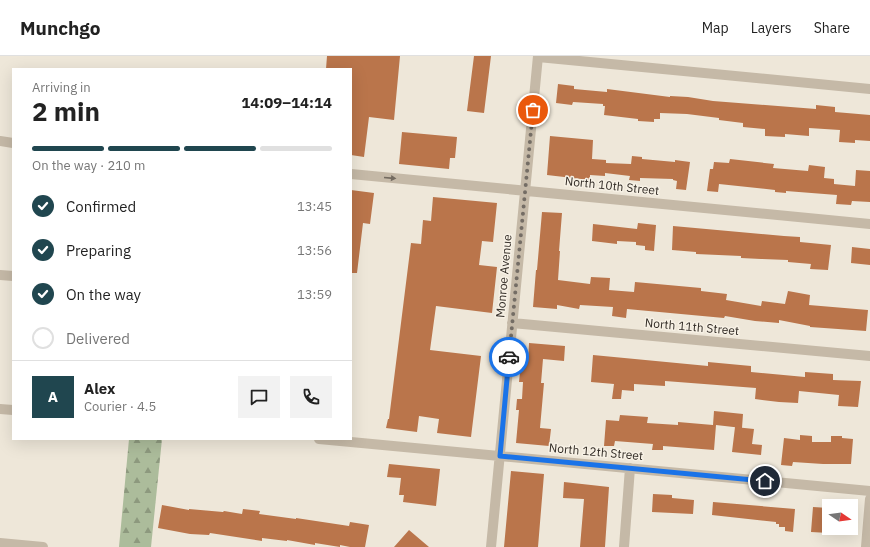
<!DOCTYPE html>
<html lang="en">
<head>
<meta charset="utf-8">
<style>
  :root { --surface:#fff; --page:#f2f2f2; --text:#222; --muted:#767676; --line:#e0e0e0; --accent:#20464f }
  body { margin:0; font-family:"IBM Plex Sans",sans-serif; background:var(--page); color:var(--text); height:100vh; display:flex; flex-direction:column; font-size:15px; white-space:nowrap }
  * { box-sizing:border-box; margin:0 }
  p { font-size:13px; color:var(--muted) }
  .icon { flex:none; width:22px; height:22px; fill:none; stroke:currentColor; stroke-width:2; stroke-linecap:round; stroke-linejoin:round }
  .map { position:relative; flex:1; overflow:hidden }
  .sheet { position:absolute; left:12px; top:12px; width:340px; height:372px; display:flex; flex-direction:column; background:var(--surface); border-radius:0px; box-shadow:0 4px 16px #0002 }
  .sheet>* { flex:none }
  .needle { width:26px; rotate:103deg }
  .buttons { position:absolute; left:822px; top:443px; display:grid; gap:8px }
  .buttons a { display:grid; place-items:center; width:36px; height:36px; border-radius:0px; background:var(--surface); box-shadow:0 4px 16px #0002; font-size:20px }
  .pin { position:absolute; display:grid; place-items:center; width:34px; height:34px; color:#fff; margin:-17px; border:2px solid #fff; border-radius:50%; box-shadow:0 1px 4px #0007 }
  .courier { position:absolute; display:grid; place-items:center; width:40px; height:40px; margin:-20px; border:3px solid #1a73e8; border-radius:50%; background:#fff; color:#222; box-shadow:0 1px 5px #0007 }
  .summary em { font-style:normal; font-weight:700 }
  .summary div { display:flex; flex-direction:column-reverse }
  .summary { display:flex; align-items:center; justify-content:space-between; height:68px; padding:0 20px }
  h1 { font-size:26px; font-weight:700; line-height:30px }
  .bar { display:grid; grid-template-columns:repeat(4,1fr); gap:6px 4px; align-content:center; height:48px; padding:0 20px }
  .bar i { height:5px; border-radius:3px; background:var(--line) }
  .bar .current { background:var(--accent) }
  .bar p { grid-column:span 4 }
  .line { display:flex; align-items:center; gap:10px; padding:0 20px; border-top:1px solid var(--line) }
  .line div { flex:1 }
  .round { display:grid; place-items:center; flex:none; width:42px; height:42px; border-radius:0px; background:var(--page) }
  ol { padding:0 20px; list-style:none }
  li { display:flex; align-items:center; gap:12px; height:44px }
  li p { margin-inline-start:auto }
  li .icon { padding:4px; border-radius:50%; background:var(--accent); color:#fff; stroke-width:4 }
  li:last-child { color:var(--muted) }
  li i { width:22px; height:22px; border:2px solid var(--line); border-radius:50% }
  header { display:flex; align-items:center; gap:24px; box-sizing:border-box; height:56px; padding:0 20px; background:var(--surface); border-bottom:1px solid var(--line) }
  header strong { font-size:19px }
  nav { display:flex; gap:22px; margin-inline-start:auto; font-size:14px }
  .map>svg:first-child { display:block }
  .forest { fill:url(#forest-firs) }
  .building { fill:#ba754b }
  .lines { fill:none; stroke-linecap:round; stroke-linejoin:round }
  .minor { stroke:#c5b9a7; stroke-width:10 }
  .oneway { fill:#746b60 }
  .done { stroke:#746d65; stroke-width:4; stroke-dasharray:0 7.2 }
  .route { stroke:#1a73e8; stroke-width:5 }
  .labels { text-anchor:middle; stroke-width:3; stroke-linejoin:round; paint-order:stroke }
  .street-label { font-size:12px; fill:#322c26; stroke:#f7f1e5 }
</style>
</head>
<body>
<header>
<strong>Munchgo</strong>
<nav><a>Map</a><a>Layers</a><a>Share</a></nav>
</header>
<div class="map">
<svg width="870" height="491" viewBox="0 0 870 491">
  <defs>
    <pattern id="forest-firs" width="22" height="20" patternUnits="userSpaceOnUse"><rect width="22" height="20" fill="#acbc9b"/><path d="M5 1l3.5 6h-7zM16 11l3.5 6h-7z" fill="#8d997e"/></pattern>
  </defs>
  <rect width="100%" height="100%" fill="#eee7d9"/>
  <path class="forest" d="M129,383H162L151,491H119Z"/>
  <path class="building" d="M327,0H400L394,64L369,61L364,101L351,99V13H326Z
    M474,0H491L484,57L467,55Z
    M558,28L574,30V33L607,36V33L670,41V40L688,41L713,45L816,53V49L835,51V56L870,59V85L855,84V87L839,86L840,74L809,72V80L785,78V81L765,80V73L743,71V67L719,64V62L687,58L660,57V63H654V66L638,65V63L604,59L605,50H603V48L573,46L572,49L556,47Z
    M402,76L457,81L455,102H450L449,113L399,108Z
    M550,80L593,84L592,103L606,104V107L631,108L632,100L642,101V103L675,106V104L690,106L686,134L676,133L677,125L673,124V123L640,122V125L629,124L630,120L605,117V120L590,119V124L547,119Z
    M730,103L774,108L773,112L808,115L809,109L825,111L824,122L834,123V128L855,130L856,114L870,115V146L852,145L851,149L836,148L837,139L786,135V137L775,136V134L719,128L718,136L707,135L710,113H713L714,106L729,107Z
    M351,134L374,137L370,168L363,167L357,217H351Z
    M433,141L497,147L493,186L482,185L479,209L497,211L492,257L436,250L430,294L481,300L471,381L437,377L439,363L419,360L417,376L386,372L388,363H389L411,187L421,188L423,164L431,165Z
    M542,156L562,157L559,195H560L558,224L590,228L591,221L610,222L609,234L634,236L635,226L701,232V235L727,238L726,244L761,250L762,245L785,248L788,235L810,239L809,249L868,254L866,275L810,271V270L779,264V267L755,265L725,260L724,262L627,253L626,262L612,260L613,251L580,249L579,253L557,249V253L533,251L536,214H537Z
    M638,167L656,169L654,195L645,194V190L636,189V186L617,185V188L592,185L593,168L637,173Z
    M673,170L784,180L800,181V186L831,189L828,214L810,213L811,208L788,206V204L761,203L741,202V200L696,198V196L672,194Z
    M852,191L870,193V209L851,207Z
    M529,287L565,290L564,305L543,303L541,327H544L540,372L551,373L549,390L516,387L519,354H516L517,343H522L523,326H519L521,306L528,307Z
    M593,299L708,310V306L751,310V316L805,321V316L833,318V324L861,325L858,351L838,350L839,339L799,335L798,347L779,346L755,343L756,332L665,325V330L634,328V335L622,334L621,343H612L614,328L591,326Z
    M714,355L743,358L742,372L716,369L714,394L663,390V394H652L653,388L615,385L614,390H604L606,364L619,365L620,359L648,361L647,367L678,369V366L713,369Z
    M735,371L754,373L752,388L762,389L761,399L732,396Z
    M800,379L812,380V386H831V380H842V382L853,383L851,408H823L793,406L792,410L781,409L784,382L800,384Z
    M389,408L440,413L436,450L403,446L404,439H399L401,422L387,421Z
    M511,415L544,418L538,491H504Z
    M564,426L609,431L605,491H580L584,443L563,442Z
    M653,438L672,439V442L694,444L693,458L652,456Z
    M713,446L795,453L793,476L785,475V471H779V468H776V466L712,459Z
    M162,449L189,454V453L223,456L224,455L242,458L243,453L260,455L259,458L296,463V462L349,470L350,466L369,469L365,491H350L340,489V491L315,487V489L287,484V485L262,482V485L210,477L209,479L190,478L158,472Z
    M813,451L829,452V477L811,476Z
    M409,474L429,491H394Z"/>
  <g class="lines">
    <path class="minor" d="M538,1L870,33
      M0,85L13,87
      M351,118L870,168
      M0,219L13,220
      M512,267L870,300
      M0,353L13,354
      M319,383L870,435
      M0,487L43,491
      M491,491L538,0
      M624,491L630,412
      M866,491L870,443"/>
  </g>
  <defs><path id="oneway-solid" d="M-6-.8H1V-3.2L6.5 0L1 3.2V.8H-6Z"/></defs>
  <use class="oneway" href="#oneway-solid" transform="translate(390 122) rotate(5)"/>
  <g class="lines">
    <path class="done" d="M509,301L533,54"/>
    <path class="route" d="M509,301L500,400L765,425"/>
  </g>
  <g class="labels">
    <g class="street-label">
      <text transform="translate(612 130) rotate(6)" y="4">North 10th Street</text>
      <text transform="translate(504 220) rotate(-85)" y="4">Monroe Avenue</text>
      <text transform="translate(692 271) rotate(5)" y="4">North 11th Street</text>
      <text transform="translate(596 396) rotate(5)" y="4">North 12th Street</text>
    </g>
  </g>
</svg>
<div class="buttons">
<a><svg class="needle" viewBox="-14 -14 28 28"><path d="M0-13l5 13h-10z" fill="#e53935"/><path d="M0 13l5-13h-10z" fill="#767676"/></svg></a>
</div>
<div class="pin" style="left:533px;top:54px;background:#ea580c"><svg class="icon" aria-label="bag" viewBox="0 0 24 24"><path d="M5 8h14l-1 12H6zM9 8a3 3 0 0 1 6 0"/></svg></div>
<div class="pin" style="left:765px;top:425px;background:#1f2937"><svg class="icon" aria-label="home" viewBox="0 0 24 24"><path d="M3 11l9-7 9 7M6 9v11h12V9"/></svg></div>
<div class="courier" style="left:509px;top:301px"><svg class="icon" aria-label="car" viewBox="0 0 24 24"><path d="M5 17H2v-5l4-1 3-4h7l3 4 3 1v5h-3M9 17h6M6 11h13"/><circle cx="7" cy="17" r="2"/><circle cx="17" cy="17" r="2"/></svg></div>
<section class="sheet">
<div class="summary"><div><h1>2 min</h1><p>Arriving in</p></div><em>14:09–14:14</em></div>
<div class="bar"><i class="current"></i><i class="current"></i><i class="current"></i><i></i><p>On the way · 210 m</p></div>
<ol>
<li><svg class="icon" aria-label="check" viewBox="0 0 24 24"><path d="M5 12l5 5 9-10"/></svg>Confirmed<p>13:45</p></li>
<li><svg class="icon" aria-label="check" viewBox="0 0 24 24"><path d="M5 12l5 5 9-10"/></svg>Preparing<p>13:56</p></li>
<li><svg class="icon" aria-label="check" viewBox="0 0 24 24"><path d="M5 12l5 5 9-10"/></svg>On the way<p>13:59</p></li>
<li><i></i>Delivered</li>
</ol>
<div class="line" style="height:72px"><b class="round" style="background:var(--accent);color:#fff">A</b><div><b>Alex</b><p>Courier · 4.5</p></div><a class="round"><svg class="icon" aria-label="chat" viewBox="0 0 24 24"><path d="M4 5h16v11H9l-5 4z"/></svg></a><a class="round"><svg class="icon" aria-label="phone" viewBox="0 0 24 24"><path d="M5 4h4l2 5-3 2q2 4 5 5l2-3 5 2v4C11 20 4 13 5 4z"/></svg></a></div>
</section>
</div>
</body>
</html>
